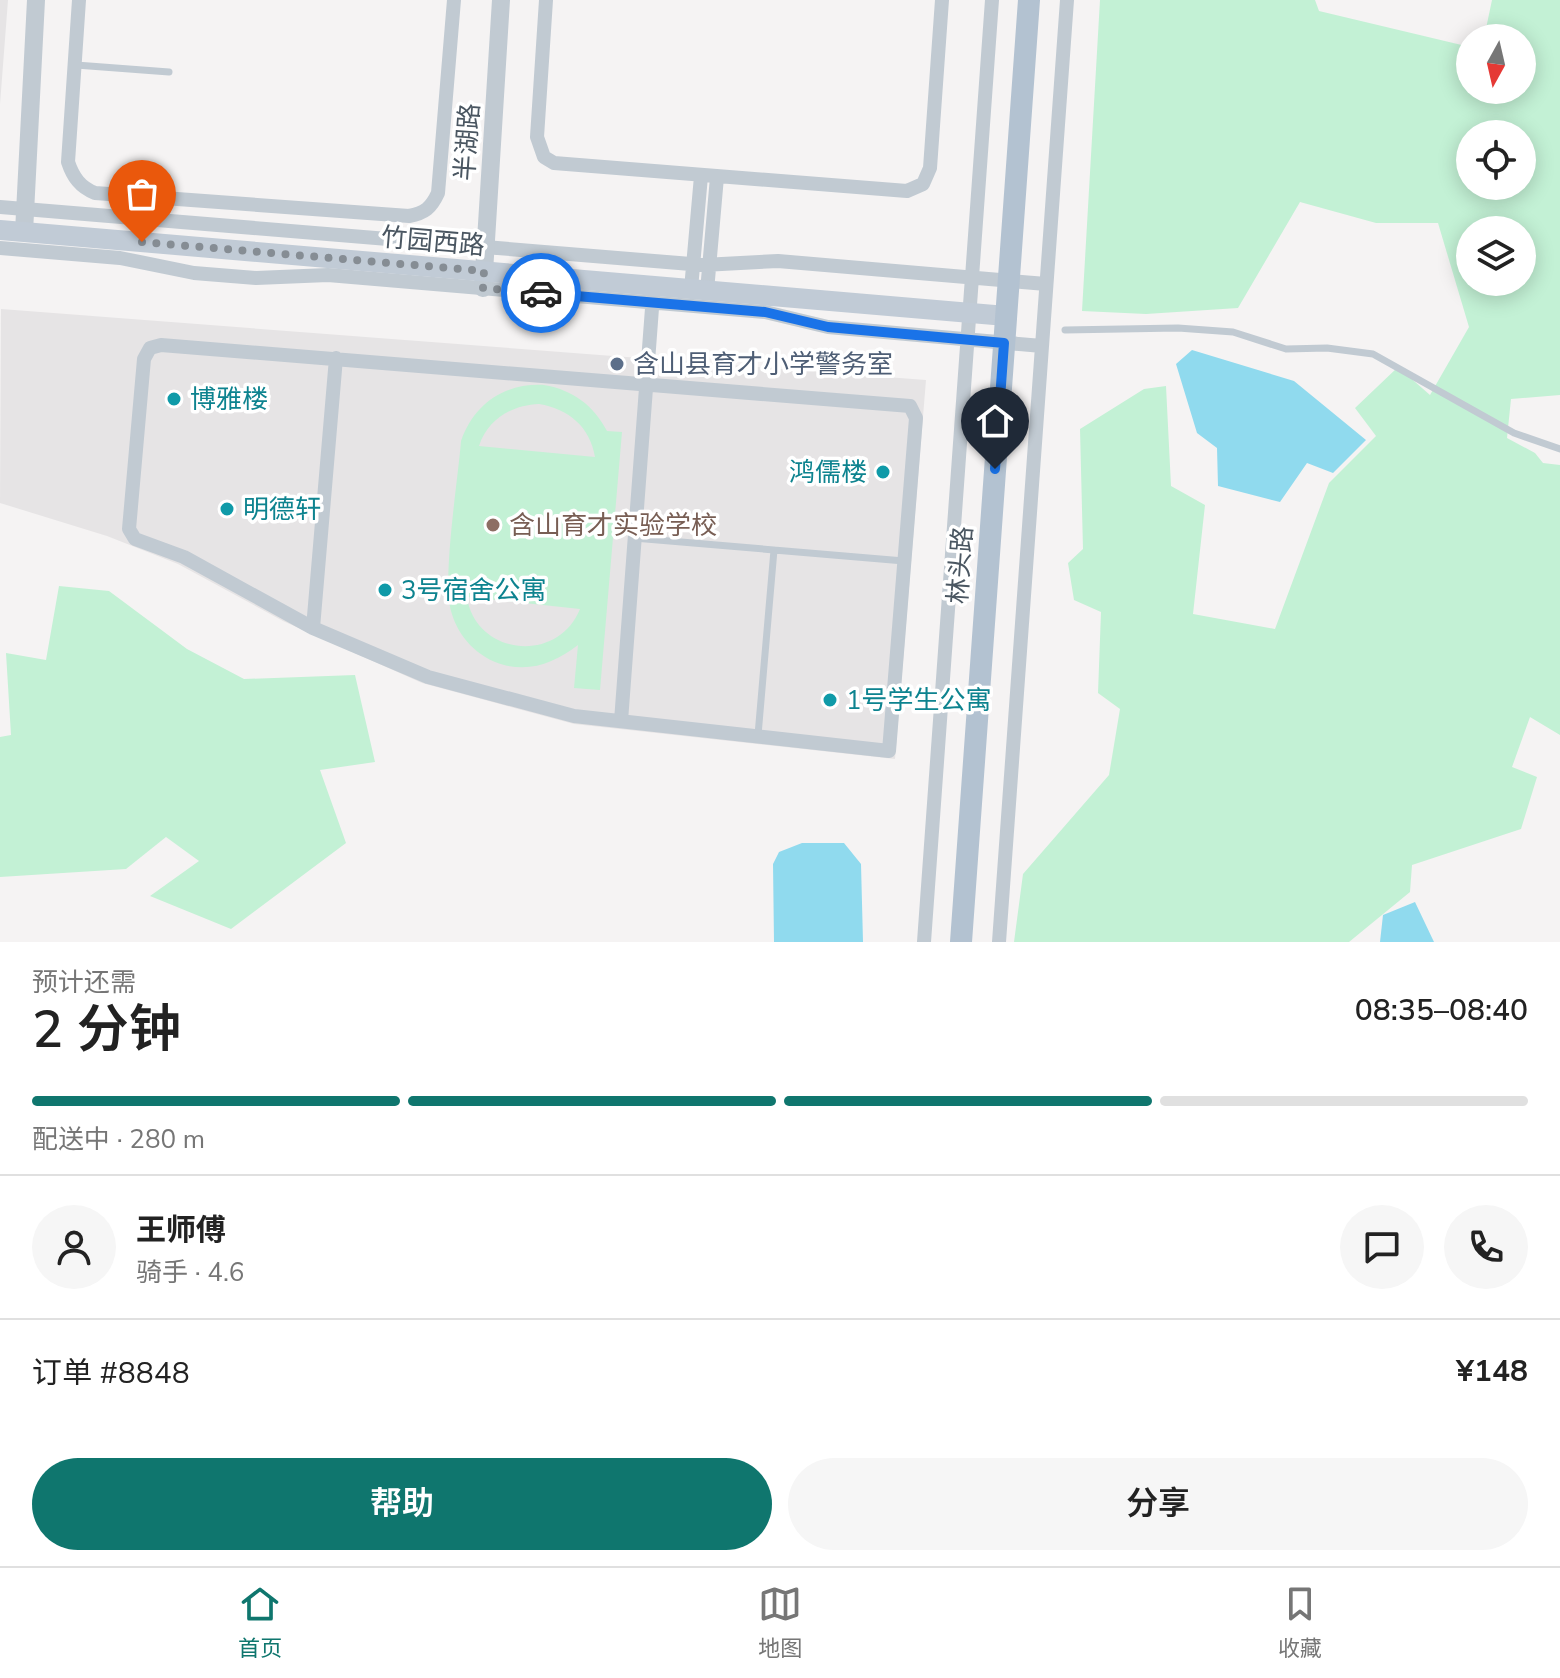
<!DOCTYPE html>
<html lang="zh">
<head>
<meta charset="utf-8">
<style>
  :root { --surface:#fff; --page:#f6f6f6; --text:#222; --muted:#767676; --line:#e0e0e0; --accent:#0f766e }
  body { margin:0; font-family:"Nunito Sans","Noto Sans SC",sans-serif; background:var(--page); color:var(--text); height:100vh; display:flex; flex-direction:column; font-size:30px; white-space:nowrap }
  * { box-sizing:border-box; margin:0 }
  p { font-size:26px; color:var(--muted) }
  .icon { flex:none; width:44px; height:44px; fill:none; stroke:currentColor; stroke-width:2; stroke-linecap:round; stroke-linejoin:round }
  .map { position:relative; height:942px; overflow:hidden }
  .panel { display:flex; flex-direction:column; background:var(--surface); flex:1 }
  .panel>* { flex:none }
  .needle { width:52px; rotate:188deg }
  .fabs { position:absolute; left:1456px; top:24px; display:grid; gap:16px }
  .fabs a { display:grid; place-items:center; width:80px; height:80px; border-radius:50%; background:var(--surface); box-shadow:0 4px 20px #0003; font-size:40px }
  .pin { position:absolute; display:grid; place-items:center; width:68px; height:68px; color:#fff; margin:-82px -34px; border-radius:50% 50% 50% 0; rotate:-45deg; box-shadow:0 0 8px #0007 }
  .pin .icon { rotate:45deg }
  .courier { position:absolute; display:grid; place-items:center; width:80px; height:80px; margin:-40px; border:6px solid #1a73e8; border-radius:50%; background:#fff; color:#222; box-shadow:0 2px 10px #0007 }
  .overview em { font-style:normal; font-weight:600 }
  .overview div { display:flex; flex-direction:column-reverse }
  .overview { display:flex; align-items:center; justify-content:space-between; height:136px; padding:0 32px }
  h1 { font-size:52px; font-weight:600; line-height:60px }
  .bar { display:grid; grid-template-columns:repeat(4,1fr); gap:12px 8px; align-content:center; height:96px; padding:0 32px }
  .bar i { height:10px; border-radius:6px; background:var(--line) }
  .bar .selected { background:var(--accent) }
  .bar p { grid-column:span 4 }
  .line { display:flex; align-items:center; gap:20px; padding:0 32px; border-top:2px solid var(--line) }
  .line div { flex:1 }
  .round { display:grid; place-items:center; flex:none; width:84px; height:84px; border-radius:42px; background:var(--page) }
  .action { display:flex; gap:16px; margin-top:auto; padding:16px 32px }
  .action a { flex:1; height:92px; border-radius:48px; background:var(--accent); color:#fff; font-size:32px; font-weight:600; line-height:92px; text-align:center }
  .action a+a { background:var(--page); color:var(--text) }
  .dock { display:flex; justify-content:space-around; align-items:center; height:112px; border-top:2px solid var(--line); background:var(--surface); font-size:22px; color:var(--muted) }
  .dock a { display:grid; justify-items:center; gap:4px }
  .dock .selected { color:var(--accent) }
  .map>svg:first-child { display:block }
  .education { fill:#e6e4e5 }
  .green { fill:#c3f1d5; fill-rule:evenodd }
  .water { fill:#90daee }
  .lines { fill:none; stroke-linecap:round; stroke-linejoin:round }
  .service { stroke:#c1cad2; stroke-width:7 }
  .minor { stroke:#c1cad2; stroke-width:14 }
  .tertiary { stroke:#c1cad2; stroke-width:18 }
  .secondary { stroke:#c1cbd6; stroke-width:20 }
  .primary { stroke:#b3c2d1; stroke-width:22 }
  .done { stroke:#868d94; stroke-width:8; stroke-dasharray:0 14.4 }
  .route { stroke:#1a73e8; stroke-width:10 }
  .service-dot { fill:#5c6f8a; stroke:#fff; stroke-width:3 }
  .culture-dot { fill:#0f9aa8; stroke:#fff; stroke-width:3 }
  .education-dot { fill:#8d6e63; stroke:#fff; stroke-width:3 }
  .labels { text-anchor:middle; stroke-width:7; stroke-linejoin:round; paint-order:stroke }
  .street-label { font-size:26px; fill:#4a5661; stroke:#fff }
  .service-label { font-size:26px; fill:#4e5e75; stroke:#fff; text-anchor:start }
  .culture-label { font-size:26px; fill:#0d838f; stroke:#fff; text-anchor:start }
  .education-label { font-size:26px; fill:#785e54; stroke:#fff; text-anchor:start }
</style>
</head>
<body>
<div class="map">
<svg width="1560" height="942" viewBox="0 0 1560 942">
  <rect width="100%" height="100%" fill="#f5f3f3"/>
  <path class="education" d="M0,0H8L0,104Z
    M1,309L926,380L895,759L574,724L422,683L283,621L178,564L107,536L0,503Z"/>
  <path class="green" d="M1100,0H1315L1319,11L1470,47V90H1522V38H1484L1492,0H1560V395L1511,399L1507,438L1535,453L1543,463L1560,465V735L1530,717L1512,767L1537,777L1521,829L1412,865L1410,892L1349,942H1014L1023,874L1109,775L1120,709L1098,693L1101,612L1074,600L1068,563L1083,549L1080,429L1144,389L1166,386L1171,486L1205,505L1193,614L1275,629L1329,483L1376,436L1355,408L1398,367L1430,395L1469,327L1438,223H1376L1300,202L1238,308L1146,314L1082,311ZM1470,134H1522V186H1470ZM1470,230H1522V282H1470Z
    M544,385C573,390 593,405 607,431L622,432L600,690L574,688L578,645C556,662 532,672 504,665C478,658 458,637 451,611C442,578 458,480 461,441C474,404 504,383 544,385ZM539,404C569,409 590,427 595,457L479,446C488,419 512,405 539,404ZM467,598L468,597L580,609C558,664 477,656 467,598Z
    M59,586L109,591L187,649L244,679L355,675L375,762L320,770L346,843L231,929L150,896L199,861L166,837L126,869L0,877V737L11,735L6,653L46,660Z"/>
  <path class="water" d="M1192,350L1294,381L1366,440L1333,473L1307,463L1280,502L1218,486L1217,448L1197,433L1176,364Z
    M802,843H844L861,864L863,942H774L773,864L779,852Z
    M1415,902L1434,942H1380L1383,915Z"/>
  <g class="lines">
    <path class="service" d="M76,65L169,72
      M1065,330L1178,328L1233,332L1286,349L1327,348L1373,354L1514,433L1560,449
      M634,538L904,561
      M758,735L774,550"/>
    <path class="minor" d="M79,0L68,162C73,177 80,187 95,193L409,216C425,213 431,208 438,193L454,0
      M546,0L537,137L544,157L554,163L907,191L923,184L930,168L942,0
      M0,207L703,265L778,261L1046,284
      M0,248L120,258L194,273L256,278L328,275L765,312L828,327L1042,346
      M691,289L701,176
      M707,291L717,177
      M161,345L910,406L916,418L889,751L574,716L428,677L313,628L184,557L135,539L129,529L144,359L150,348Z
      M313,628L336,358
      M621,721L653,295
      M924,942L992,0
      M999,942L1067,0"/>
    <path class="tertiary" d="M24,232L36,0
      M483,288L501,0"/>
    <path class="secondary" d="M0,230L1006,316"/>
    <path class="primary" d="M961,942L1029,0"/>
  </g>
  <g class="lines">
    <path class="done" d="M142,242L484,271L483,288L541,293"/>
    <path class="route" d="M541,293L765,312L828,327L1004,343L995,469"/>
  </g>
  <circle class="service-dot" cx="617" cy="364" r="8"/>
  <g class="culture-dot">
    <circle cx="174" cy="399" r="8"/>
    <circle cx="883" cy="472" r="8"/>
    <circle cx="227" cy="509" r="8"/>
    <circle cx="385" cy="590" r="8"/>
    <circle cx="830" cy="700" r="8"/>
  </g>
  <circle class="education-dot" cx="493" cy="525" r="8"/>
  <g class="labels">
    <g class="street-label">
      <text transform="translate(467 142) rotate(-86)" y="9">半湖路</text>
      <text transform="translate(433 241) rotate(5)" y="9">竹园西路</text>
      <text transform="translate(960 565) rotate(-86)" y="9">林头路</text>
    </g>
    <g class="service-label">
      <text x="633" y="373">含山县育才小学警务室</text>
    </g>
    <g class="culture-label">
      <text x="190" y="408">博雅楼</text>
      <text x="867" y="481" text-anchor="end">鸿儒楼</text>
      <text x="243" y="518">明德轩</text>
      <text x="401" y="599">3号宿舍公寓</text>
      <text x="846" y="709">1号学生公寓</text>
    </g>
    <g class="education-label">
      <text x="509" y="534">含山育才实验学校</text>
    </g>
  </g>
</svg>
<div class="fabs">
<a><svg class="needle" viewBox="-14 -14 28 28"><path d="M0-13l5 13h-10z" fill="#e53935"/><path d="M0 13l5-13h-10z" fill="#767676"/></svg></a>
<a><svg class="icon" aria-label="locate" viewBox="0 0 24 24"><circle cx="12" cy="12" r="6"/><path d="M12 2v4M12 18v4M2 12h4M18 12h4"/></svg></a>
<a><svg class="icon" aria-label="layers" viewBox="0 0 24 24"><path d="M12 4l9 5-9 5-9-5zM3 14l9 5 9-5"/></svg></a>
</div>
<div class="pin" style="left:142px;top:242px;background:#ea580c"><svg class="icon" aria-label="bag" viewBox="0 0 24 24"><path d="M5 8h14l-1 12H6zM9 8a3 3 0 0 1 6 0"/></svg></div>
<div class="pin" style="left:995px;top:469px;background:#1f2937"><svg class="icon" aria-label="home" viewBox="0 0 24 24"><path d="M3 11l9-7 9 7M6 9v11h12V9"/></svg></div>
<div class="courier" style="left:541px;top:293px"><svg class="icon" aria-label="car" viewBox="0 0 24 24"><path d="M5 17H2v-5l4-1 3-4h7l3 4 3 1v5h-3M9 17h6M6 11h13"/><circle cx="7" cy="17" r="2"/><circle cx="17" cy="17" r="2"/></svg></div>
</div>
<section class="panel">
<div class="overview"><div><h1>2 分钟</h1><p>预计还需</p></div><em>08:35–08:40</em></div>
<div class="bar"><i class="selected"></i><i class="selected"></i><i class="selected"></i><i></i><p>配送中 · 280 m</p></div>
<div class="line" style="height:144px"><a class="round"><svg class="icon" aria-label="person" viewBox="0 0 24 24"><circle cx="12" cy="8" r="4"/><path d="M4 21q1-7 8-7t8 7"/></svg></a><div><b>王师傅</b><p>骑手 · 4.6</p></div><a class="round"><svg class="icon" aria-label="chat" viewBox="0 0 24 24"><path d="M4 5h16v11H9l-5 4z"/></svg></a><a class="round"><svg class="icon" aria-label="phone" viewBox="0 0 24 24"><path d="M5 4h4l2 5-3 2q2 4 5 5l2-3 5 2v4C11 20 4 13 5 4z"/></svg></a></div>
<div class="line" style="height:104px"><div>订单 #8848</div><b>¥148</b></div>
<div class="action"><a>帮助</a><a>分享</a></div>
</section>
<nav class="dock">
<a class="selected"><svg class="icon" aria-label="home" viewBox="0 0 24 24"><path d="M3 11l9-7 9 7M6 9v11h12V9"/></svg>首页</a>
<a><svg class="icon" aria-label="map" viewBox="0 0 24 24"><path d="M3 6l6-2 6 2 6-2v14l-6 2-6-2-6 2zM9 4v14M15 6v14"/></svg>地图</a>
<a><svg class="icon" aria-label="saved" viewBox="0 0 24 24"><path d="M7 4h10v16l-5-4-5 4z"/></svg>收藏</a>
</nav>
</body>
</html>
